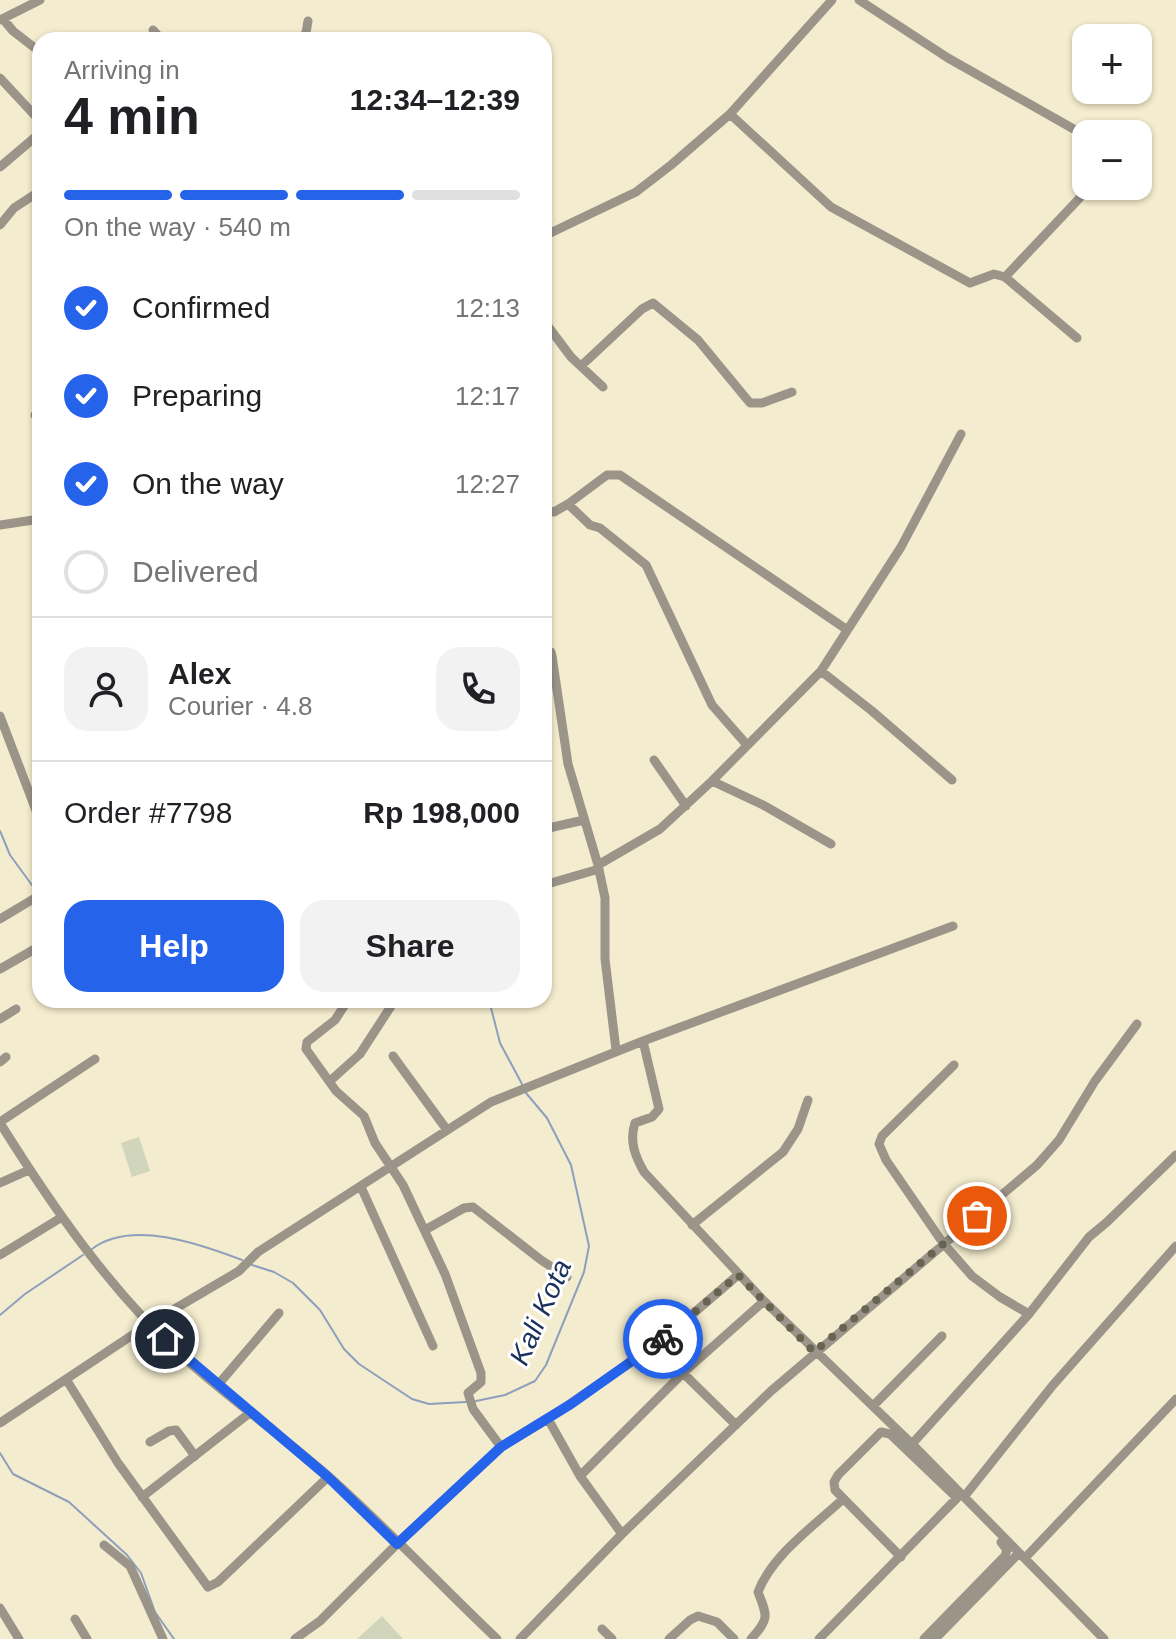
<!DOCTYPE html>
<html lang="en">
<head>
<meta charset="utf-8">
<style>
  :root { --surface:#fff; --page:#f2f2f2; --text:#202124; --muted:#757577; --line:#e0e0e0; --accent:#2563eb }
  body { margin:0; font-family:Arial,sans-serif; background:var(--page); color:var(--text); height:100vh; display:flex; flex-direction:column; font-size:30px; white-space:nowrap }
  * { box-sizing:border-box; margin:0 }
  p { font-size:26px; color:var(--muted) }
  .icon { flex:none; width:44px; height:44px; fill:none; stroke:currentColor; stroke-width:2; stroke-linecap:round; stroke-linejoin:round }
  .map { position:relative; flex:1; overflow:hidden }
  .panel { position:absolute; left:32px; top:32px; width:520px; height:976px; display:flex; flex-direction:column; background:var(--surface); border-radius:24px; box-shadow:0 2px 6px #0004 }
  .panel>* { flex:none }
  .fabs { position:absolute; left:1072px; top:24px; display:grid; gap:16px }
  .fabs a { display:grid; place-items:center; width:80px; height:80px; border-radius:16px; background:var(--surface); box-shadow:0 2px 6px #0004; font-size:40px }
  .pin { position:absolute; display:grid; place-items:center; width:68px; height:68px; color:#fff; margin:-34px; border:4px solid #fff; border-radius:50%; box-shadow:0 2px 8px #0007 }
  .courier { position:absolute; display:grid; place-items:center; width:80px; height:80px; margin:-40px; border:6px solid #2563eb; border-radius:50%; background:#fff; color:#222; box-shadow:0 2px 10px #0007 }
  .headline em { font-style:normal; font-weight:800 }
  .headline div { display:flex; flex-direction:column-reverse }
  .headline { display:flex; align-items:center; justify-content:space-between; height:136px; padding:0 32px }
  h1 { font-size:52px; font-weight:800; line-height:60px }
  .bar { display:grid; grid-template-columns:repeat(4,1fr); gap:12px 8px; align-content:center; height:96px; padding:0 32px }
  .bar i { height:10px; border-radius:6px; background:var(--line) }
  .bar .active { background:var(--accent) }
  .bar p { grid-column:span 4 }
  .line { display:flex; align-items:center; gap:20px; padding:0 32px; border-top:2px solid var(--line) }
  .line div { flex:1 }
  .round { display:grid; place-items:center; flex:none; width:84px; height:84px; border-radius:24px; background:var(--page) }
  ol { padding:0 32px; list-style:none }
  li { display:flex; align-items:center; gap:24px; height:88px }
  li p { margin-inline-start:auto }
  li .icon { padding:8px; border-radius:50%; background:var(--accent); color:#fff; stroke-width:4 }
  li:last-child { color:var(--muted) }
  li i { width:44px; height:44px; border:4px solid var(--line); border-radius:50% }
  .action { display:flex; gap:16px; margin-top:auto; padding:16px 32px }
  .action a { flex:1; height:92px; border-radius:24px; background:var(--accent); color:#fff; font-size:32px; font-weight:800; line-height:92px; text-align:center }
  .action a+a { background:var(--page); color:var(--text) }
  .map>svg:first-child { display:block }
  .green { fill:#d0d5bc }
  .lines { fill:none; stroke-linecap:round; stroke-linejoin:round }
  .stream { stroke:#8d9fbd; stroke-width:2 }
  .minor { stroke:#9b9489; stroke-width:9 }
  .done { stroke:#686452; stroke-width:8; stroke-dasharray:0 14.4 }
  .route { stroke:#2563eb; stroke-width:10 }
  .labels { text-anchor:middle; stroke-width:6; stroke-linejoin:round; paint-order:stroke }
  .water-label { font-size:28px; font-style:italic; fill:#1a325b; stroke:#fff }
</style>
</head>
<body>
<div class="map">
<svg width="1176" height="1639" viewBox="0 0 1176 1639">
  <rect width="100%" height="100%" fill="#f4ecce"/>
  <path class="green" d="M139,1137L150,1171L132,1177L121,1143Z
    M382,1616L403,1639H357Z"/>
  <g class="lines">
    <path class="stream" d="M0,831L10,855L37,892
      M177,1000H202
      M489,1000L500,1043L522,1084
      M92,1249C131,1219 200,1244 242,1260
      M252,1265L274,1272L293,1283L320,1310L344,1349L359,1364L412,1399L429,1404L466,1402
      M0,1315L25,1294L83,1255
      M476,1401L505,1395L535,1381L546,1365L584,1272L589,1246L571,1165L547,1118L526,1093
      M0,1453L13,1474L69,1502L127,1555L141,1573L155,1612L174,1639"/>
    <path class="minor" d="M859,0L948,58L1086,136
      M3,19L13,31L40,52
      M0,20L40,0
      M153,30L162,40
      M300,40L306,33L308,21
      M0,78L40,121
      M730,114L831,207L970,283L994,274L1005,277L1077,338
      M0,167L40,133
      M0,225L14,208L40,191
      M544,236L636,192L671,165L730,114L832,0
      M1005,277L1091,186
      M544,321L571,357L603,387
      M581,366L642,309L653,303L698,340L750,403H762L792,392
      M35,415L40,414
      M568,504L607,475H620L846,629
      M544,510L554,512L568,504L590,525L600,528L646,565L712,705L747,745
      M0,525L40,519
      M544,651L551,652L552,656L568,764L598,865L605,898V959L616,1050
      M821,671L872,711L952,780
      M0,716L40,821
      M654,760L686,806
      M712,781L763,805L831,844
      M544,829L584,820
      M598,865L660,829L712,781L821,671L901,547L961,434
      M544,885L599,869
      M0,919L40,895
      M0,969L40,946
      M348,1000L335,1020L307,1042L306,1049L336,1091L364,1116L375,1143L403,1185L445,1274L481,1373V1382L468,1393L473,1409L501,1447
      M0,1019L16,1009
      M643,1041L953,926
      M393,1056L447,1130
      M0,1062L6,1057
      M954,1065L882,1136L879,1144L886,1160L943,1243L972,1276L1000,1297L1029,1314
      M330,1081L360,1054L395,1000
      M0,1122L95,1059
      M0,1123C52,1206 109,1289 182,1356C228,1398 280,1434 327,1475C386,1527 440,1585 497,1639
      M0,1183L29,1170
      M361,1187L433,1346
      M692,1225L783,1152L798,1129L808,1100
      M425,1230L464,1208L473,1207L541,1260L567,1277
      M0,1255L62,1217
      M660,1342L683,1373L736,1425
      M66,1379L118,1463L208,1587L218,1582L328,1477
      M217,1386L279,1313
      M873,1406L942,1336
      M548,1419L580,1476
      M0,1423L149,1324L239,1271L258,1252L491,1102L643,1041L659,1109L652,1117L635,1123C629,1141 635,1156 644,1172L764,1301L912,1444L1104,1639
      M150,1442L169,1431L176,1430L195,1456
      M912,1444L1029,1314L1089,1237L1107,1222L1176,1155
      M142,1497L251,1412
      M964,1497L1053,1385L1176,1246
      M622,1534L580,1476L683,1373L764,1301
      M104,1545L130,1566L163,1639
      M1025,1558L1176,1399
      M0,1608L19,1639
      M75,1619L87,1639
      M602,1629L612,1639
      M295,1639L320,1621L397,1544L501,1447L548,1419L660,1342L738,1275
      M520,1639L622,1534L771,1391L1037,1165L1059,1140L1095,1081L1137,1024
      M669,1639L690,1620L698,1616L717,1622L734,1639
      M751,1639C769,1619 768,1617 758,1592C772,1555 814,1526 843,1499
      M819,1639L957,1498L890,1434L881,1432L838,1475L834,1482L835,1490L901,1557
      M924,1639L1005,1556L1007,1550L1001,1542
      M935,1639L1019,1553"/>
  </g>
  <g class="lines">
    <path class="done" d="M663,1339L738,1275L814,1352L977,1216"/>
    <path class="route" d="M165,1339L328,1477L397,1544L501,1447L571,1404L663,1339"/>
  </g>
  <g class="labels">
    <g class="water-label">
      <text transform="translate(540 1312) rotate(-66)" y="10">Kali Kota</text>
    </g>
  </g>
</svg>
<div class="fabs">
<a>+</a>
<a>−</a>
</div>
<div class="pin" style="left:977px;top:1216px;background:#ea580c"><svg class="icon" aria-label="bag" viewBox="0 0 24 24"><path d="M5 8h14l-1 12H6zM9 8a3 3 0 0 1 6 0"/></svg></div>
<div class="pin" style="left:165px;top:1339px;background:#1f2937"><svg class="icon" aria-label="home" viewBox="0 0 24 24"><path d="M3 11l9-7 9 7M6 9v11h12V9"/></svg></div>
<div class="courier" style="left:663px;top:1339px"><svg class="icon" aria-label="bike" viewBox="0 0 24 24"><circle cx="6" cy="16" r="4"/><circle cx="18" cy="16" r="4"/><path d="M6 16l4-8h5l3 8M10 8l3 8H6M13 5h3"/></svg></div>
<section class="panel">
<div class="headline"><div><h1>4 min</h1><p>Arriving in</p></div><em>12:34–12:39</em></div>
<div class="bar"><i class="active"></i><i class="active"></i><i class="active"></i><i></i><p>On the way · 540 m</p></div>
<ol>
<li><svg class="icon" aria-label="check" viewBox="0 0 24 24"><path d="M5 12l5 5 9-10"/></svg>Confirmed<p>12:13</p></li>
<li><svg class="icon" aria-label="check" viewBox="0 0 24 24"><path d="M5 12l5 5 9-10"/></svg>Preparing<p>12:17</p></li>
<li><svg class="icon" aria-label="check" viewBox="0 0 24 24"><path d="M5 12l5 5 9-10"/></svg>On the way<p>12:27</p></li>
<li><i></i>Delivered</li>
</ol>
<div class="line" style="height:144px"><a class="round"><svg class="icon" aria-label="person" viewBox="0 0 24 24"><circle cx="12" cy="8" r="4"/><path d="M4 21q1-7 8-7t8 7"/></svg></a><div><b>Alex</b><p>Courier · 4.8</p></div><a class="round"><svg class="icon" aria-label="phone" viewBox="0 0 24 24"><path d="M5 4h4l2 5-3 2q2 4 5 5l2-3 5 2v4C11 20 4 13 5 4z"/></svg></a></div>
<div class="line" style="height:104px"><div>Order #7798</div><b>Rp 198,000</b></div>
<div class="action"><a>Help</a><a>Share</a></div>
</section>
</div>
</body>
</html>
